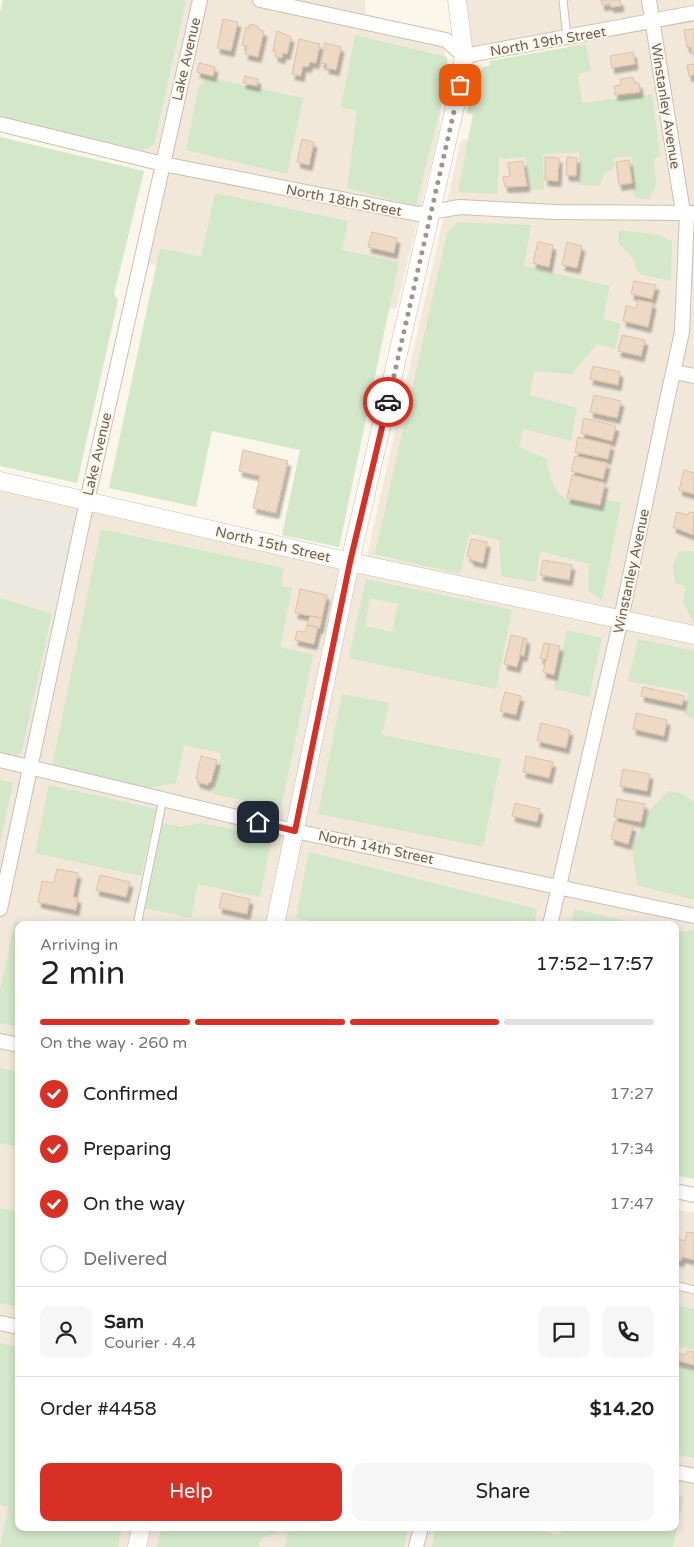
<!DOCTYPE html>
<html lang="en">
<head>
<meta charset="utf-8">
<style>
  :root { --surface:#fff; --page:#f6f6f6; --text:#222; --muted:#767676; --line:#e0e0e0; --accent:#d93025 }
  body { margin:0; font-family:"Varela Round",sans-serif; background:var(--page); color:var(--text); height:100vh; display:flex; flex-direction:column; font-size:19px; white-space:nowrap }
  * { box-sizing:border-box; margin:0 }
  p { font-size:16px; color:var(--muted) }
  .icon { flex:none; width:28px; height:28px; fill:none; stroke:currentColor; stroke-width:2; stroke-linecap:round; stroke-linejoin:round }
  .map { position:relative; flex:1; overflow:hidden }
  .side { position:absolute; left:15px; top:921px; width:664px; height:610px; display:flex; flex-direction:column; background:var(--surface); border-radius:10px; box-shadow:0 2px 8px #0003 }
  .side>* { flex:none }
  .pin { position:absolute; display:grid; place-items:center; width:42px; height:42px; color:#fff; margin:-21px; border-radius:10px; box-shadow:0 2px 8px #0006 }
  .courier { position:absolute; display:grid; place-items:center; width:50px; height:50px; margin:-25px; border:4px solid #d93025; border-radius:50%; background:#fff; color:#222; box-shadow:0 1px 6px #0007 }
  .overview em { font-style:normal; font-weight:600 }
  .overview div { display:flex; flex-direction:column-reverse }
  .overview { display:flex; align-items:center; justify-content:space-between; height:85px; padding:0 25px }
  h1 { font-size:32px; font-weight:600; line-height:38px }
  .bar { display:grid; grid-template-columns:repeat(4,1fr); gap:8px 5px; align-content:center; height:60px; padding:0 25px }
  .bar i { height:6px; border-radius:4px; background:var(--line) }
  .bar .selected { background:var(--accent) }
  .bar p { grid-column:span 4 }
  .line { display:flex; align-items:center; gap:12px; padding:0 25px; border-top:1px solid var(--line) }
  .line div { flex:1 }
  .round { display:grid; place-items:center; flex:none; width:52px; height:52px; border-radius:10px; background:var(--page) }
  ol { padding:0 25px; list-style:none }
  li { display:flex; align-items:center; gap:15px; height:55px }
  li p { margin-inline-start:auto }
  li .icon { padding:5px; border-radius:50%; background:var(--accent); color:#fff; stroke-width:4 }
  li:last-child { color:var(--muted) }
  li i { width:28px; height:28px; border:2px solid var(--line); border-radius:50% }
  .action { display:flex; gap:10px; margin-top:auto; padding:10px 25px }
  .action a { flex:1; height:58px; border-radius:10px; background:var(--accent); color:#fff; font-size:20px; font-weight:600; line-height:58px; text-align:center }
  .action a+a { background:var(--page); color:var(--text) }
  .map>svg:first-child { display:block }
  .residential { fill:#f1e8d9 }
  .industrial { fill:#ece8e2 }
  .green { fill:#d3e7c9; fill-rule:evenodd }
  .building { fill:#edd9c4; stroke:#dec1a7; filter:url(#shadow) }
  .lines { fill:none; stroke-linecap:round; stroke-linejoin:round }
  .service-casing { stroke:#ccbfb1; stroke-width:9 }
  .minor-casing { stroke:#ccbfb1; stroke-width:16 }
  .tertiary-casing { stroke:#ccbfb1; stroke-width:19 }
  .service { stroke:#fff; stroke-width:7 }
  .minor { stroke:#fff; stroke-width:14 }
  .tertiary { stroke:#fff; stroke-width:18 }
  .done { stroke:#a29486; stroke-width:5; stroke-dasharray:0 9 }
  .route { stroke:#d93025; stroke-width:6 }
  .labels { text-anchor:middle; stroke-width:4; stroke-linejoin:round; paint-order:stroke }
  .street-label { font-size:14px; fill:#736050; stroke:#fdf9f0 }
</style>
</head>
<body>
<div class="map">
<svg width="694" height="1547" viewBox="0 0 694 1547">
  <defs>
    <filter id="shadow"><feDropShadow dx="3" dy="5.5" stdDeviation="1" flood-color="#0004"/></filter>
  </defs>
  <rect width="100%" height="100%" fill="#faf6ea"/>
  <path class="residential" d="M84,0H365L366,24L446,40L439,132L396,309L141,262L163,164L57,138Z
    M466,0H694V1013L675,1087V925H19V1528H675V1209L694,1213V1547H0V489L363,573L461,141L481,134L581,114L567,38L474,55L471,44Z"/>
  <path class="industrial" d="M0,497L76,515L55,610L0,592Z"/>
  <path class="green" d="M3,0H186L154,145L143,150L0,118V13Z
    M355,35L447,57L448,77L416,206L347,188L357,111L341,107Z
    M586,44L591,71L578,74L582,103L652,94L660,155L654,159L656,184L649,200L634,197L631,156L614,158L613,169L604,174L600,186L579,185V152L543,154L544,189L530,190L525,157L503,159L500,154L497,194L458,192L473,114L467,113L474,73H480L483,67L490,65L489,61Z
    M205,77L303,98L287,174L186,150L199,85H203Z
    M0,137L144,171L114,294L118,300L77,483L0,466Z
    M215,193L348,221L342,250L399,262L339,547L282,535L300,450L212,431L196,507L109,488L160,248L201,257Z
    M457,222L531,225L524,266L610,286L603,319L621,324L615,349L597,344L572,374L534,371L530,395L577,408L571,441L523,429L519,447L547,459C552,501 566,501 603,509L605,499L621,503L602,600L588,591L589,564L540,551L536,582L501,576L499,540L469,533L460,574L375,554L447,233Z
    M619,230L660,235L672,242L671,281L639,274L631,256L618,243Z
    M101,529L284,568L281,586L292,588L280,647L313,655L281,808L213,794L221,753L184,745L176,783L149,788L52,767Z
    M694,551V624L683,602L686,586L675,583L673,566L679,552Z
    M366,579L512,610L496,689L349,658ZM370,598L398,604L392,632L365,626Z
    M0,598L52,614L22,750L15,759L0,756Z
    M567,630L602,638L589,697L554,689Z
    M638,639L694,651V719L684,714L688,692L628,681Z
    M342,694L389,703L382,735L501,759L483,847L318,814Z
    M0,780L13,783L0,844Z
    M49,785L156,809L141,876L35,853Z
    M668,791L684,794L694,803V900L637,885L632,847L649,811Z
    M162,823L181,827L201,823L272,837L260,897L198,884L191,918L145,908Z
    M309,852L537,909L534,925H324L296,918Z
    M574,909L643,925H570Z
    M15,921L31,925H19V1027L0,1023V990Z
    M694,930V1179L675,1175V932Z
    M0,1068L19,1072V1147L0,1143Z
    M0,1208L19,1212V1307L0,1303Z
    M675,1305L694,1309V1350L675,1346Z
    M0,1343L19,1347V1528H122L118,1547H0L8,1507L0,1505Z
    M675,1365L694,1369V1457L692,1458L675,1454Z
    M675,1495L684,1497L673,1547H432L436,1528H522L560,1535L562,1528H675Z
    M161,1528H280L279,1533L261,1538L259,1547H157Z
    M289,1528H408L404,1547H285Z"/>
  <path class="building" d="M601,0H620L621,6L611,7L610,4L602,5Z
    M223,19L238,22L231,51L217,48Z
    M250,24L258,26V30L264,31L258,57L245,54L247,46L242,45L246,27L249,28Z
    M694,29V53H692L691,47H687L684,30Z
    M277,31L291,37L287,54L283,53L282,58L275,56L276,52L273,51Z
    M299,39L320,44L316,63L310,62L308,67L303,66L301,76L292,74Z
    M325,43L341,47L336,70L326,68L327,64L321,63Z
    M633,52L635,64L612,68L610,56Z
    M199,63L215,67L213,76L197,72Z
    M694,64V75L689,76L687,65Z
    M245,76L258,79L257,86L243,83Z
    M633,77L634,83H639L640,92L615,95L614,86L621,85L620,79Z
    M302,139L314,142L309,165L297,162Z
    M545,157L559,158L558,181L545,180Z
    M567,157L577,158L576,176L566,175Z
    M629,160L632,183L619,185L616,162Z
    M523,161L527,186L505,187L503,177L510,176L508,163Z
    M372,232L397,238L394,253L368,247Z
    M538,242L553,245L549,267L533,263Z
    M567,242L582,246L577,268L562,265Z
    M634,281L656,285L652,299L631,294Z
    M638,300L653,303L648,327L623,321L626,306L636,308Z
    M622,335L645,340L641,356L618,351Z
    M593,366L620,372L618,385L590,379Z
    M594,395L621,401L617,418L590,412Z
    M584,418L616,426L612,441L581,433Z
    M578,437L611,445L608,459L575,452Z
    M243,450L288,461L276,513L253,508L260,476L239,471Z
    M575,456L607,463L603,479L571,471Z
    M684,470L694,473V494L679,490Z
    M572,475L605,483L600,505L567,498Z
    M677,512L688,515L689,512L694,513L693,535L673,527Z
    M471,539L487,542L483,563L471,560V557L467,556Z
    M543,560L572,565L569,580L540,575Z
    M300,589L327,595L322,618L295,613Z
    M310,616L322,618L320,628L307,625Z
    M307,625L318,627L314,644L295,640L297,631L305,632Z
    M511,635L524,638L517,667L504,664Z
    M524,638L527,639L524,656L520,655Z
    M544,643L550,644L546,660L540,658Z
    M550,644L560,646L554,675L543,672Z
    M643,687L684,696L682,705L641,696Z
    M505,692L521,696L516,715L500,711Z
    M636,713L667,720L664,736L633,729Z
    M541,723L570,730L566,748L537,741Z
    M201,756L217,760L211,782H209L208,785L197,782L198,779H196Z
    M526,756L553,762L549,778L523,772Z
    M623,769L650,774L647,791L620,786Z
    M617,799L645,804L641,822L614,817Z
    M515,803L540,809L537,822L512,816Z
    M615,821L633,826L628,844L611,839Z
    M57,869L78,873L73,897L78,898L76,910L38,902L42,881L54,883Z
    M100,875L130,882L126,897L96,890Z
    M222,893L250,899L247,914L219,908Z
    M687,1232L694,1233V1260L682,1257L681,1261L675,1260V1238L685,1241Z
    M687,1351L694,1352V1365L675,1360V1353L686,1355Z"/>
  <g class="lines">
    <g class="service-casing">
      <path id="service" d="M563,0L567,37
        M137,925L163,799
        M675,1285L694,1290"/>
    </g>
    <g class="minor-casing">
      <path id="minor" d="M260,0L446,40L464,56L694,13
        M649,0L683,212
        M0,124L163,164L418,214L460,207L554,212L694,213
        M675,372L694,376
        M0,760L295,831L694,916
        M0,909L87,501L200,0
        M550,925L621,619L667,400L682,332L687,213
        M0,1041L19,1045
        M675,1191L694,1195
        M0,1323L19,1327
        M675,1472L694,1476
        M416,1547L421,1528"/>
    </g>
    <g class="tertiary-casing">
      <path id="tertiary" d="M0,481L350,562L694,635
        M275,925L350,562L460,85L464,56L457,0
        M137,1547L141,1528"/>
    </g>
    <use href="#service" class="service"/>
    <use href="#minor" class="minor"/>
    <use href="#tertiary" class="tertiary"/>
  </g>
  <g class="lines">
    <path class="done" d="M388,402L460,85"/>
    <path class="route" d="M258,822L295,831L350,562L388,402"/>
  </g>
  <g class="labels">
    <g class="street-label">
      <text transform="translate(548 41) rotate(-10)" y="5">North 19th Street</text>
      <text transform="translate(186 59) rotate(-77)" y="5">Lake Avenue</text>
      <text transform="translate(666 106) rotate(81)" y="5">Winstanley Avenue</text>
      <text transform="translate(344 200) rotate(11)" y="5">North 18th Street</text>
      <text transform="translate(97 454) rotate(-77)" y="5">Lake Avenue</text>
      <text transform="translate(273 544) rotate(13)" y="5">North 15th Street</text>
      <text transform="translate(631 571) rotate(-78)" y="5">Winstanley Avenue</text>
      <text transform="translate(376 847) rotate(12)" y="5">North 14th Street</text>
    </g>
  </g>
</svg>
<div class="pin" style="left:460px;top:85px;background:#ea580c"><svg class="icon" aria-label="bag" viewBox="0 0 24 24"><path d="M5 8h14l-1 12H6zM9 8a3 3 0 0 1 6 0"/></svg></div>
<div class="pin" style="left:258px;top:822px;background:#1f2937"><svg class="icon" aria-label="home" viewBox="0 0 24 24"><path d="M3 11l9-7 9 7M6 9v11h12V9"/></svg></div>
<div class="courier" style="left:388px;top:402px"><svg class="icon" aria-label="car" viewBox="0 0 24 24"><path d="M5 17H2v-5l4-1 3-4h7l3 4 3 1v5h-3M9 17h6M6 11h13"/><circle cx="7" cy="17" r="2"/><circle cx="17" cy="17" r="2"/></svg></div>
<section class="side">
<div class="overview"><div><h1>2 min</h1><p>Arriving in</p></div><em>17:52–17:57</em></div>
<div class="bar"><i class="selected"></i><i class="selected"></i><i class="selected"></i><i></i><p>On the way · 260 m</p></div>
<ol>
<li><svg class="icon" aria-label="check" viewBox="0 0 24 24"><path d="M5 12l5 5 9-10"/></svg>Confirmed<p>17:27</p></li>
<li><svg class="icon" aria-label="check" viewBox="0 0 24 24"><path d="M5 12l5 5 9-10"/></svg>Preparing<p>17:34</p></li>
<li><svg class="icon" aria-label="check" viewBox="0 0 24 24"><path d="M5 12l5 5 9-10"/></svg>On the way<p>17:47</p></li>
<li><i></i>Delivered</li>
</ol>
<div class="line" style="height:90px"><a class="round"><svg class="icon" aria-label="person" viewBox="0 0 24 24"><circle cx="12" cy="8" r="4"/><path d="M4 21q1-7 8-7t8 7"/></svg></a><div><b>Sam</b><p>Courier · 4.4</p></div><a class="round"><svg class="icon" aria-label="chat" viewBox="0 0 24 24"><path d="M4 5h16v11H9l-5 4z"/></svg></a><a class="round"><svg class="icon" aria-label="phone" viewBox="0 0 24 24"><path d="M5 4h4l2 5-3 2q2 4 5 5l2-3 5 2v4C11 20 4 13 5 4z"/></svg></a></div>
<div class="line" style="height:65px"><div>Order #4458</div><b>$14.20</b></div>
<div class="action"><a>Help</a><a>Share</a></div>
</section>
</div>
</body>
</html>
